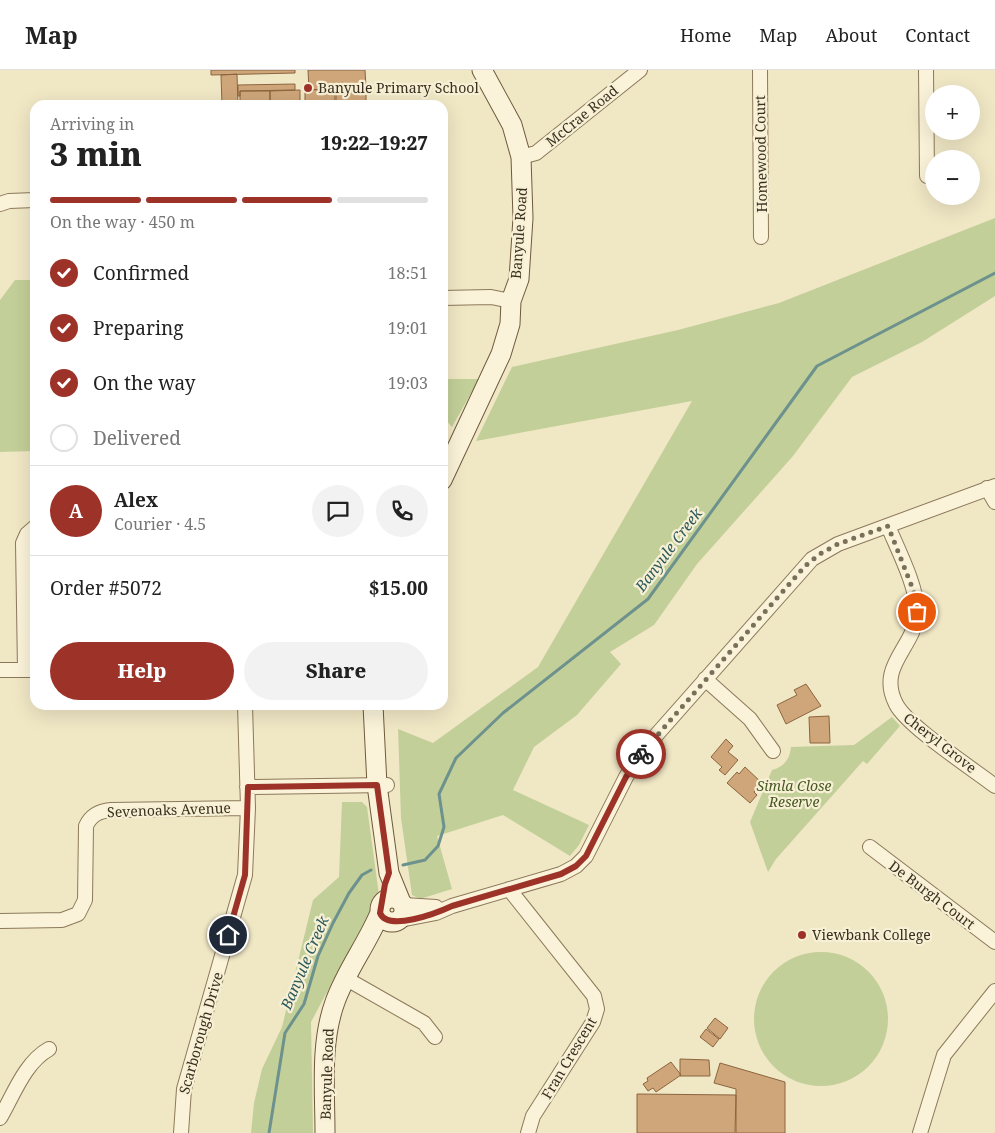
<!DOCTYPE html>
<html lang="en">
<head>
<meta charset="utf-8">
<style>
  :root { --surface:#fff; --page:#f2f2f2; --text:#222; --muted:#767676; --line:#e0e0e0; --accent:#9d3228 }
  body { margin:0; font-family:"Noto Serif",serif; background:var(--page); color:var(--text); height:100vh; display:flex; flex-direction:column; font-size:19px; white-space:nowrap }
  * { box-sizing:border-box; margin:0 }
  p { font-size:16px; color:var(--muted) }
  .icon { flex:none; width:28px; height:28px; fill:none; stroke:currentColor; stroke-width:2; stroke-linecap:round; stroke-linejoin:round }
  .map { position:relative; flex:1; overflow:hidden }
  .details { position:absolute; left:30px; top:30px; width:418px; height:610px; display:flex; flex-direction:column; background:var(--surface); border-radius:15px; box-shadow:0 5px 20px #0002 }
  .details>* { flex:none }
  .controls { position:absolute; left:925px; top:15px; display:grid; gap:10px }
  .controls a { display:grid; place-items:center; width:55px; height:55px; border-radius:50%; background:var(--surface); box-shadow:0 5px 20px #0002; font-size:25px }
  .pin { position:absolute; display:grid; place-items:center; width:42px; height:42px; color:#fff; margin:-21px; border:2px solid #fff; border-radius:50%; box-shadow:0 1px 5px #0007 }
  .courier { position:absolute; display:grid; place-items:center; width:50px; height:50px; margin:-25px; border:4px solid #9d3228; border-radius:50%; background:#fff; color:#222; box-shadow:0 1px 6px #0007 }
  .headline em { font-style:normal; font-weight:800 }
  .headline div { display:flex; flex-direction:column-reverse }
  .headline { display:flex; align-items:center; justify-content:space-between; height:85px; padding:0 20px }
  h1 { font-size:32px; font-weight:800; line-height:38px }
  .bar { display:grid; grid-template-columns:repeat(4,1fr); gap:8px 5px; align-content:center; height:60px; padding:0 20px }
  .bar i { height:6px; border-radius:4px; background:var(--line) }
  .bar .active { background:var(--accent) }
  .bar p { grid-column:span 4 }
  .line { display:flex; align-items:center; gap:12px; padding:0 20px; border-top:1px solid var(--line) }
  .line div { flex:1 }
  .round { display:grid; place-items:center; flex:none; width:52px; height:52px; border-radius:26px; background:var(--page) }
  ol { padding:0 20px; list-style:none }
  li { display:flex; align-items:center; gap:15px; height:55px }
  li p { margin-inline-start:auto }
  li .icon { padding:5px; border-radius:50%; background:var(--accent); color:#fff; stroke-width:4 }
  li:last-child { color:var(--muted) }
  li i { width:28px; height:28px; border:2px solid var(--line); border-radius:50% }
  .button { display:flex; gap:10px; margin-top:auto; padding:10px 20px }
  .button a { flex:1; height:58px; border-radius:30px; background:var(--accent); color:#fff; font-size:20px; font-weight:800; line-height:58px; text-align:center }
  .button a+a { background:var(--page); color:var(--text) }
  header { display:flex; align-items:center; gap:30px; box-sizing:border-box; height:70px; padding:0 25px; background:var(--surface); border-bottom:1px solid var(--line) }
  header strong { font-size:24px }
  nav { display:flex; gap:28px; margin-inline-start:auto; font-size:18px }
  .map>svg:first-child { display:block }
  .green { fill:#c3cf98 }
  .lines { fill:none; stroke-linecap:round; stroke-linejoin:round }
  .stream { stroke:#6d928d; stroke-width:3 }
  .building { fill:#cfa67a; stroke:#8c653f }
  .street-casing { stroke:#8c795a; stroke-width:16 }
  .secondary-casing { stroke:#6e5a3d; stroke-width:21 }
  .street { stroke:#faf3d9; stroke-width:14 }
  .secondary { stroke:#faf3d9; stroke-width:19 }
  .done { stroke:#7a6f59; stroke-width:5; stroke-dasharray:0 9 }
  .route { stroke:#9d3228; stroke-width:6 }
  .poi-dot { fill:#9d3228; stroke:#f7f0d5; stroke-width:2 }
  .labels { text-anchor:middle; stroke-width:4.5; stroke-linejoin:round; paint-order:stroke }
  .poi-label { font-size:14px; fill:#3b2f1f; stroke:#f7f0d5; text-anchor:start }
  .street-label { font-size:14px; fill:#3b2f1f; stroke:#f7f0d5 }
  .park-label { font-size:14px; font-style:italic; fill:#465924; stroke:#f7f0d5 }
  .water-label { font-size:15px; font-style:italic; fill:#2d5a5c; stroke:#f7f0d5 }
</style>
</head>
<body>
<header>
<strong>Map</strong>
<nav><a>Home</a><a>Map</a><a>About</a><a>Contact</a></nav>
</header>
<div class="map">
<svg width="995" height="1063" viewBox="0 0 995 1063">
  <rect width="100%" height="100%" fill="#f0e7c5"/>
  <path class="green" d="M30,146H35V381L0,382V230L15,210H31Z
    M995,148V226L922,272L852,307L793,386L697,494L654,555L610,582L621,594L577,645L534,677L513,720L589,755L579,775L570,786L503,745L437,766L452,819L420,829L412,825L401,748L398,659L433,673L538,597L692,331L476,371L512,297L678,260L779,233Z
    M442,309H479L452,357L443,347Z
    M892,647L900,656L867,694L863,691L776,789L768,802L750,752L772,700C784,697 790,689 791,677L854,675Z
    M342,732H362L367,737L379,825L311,952L313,1063H251L254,1033L262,999L282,957L313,830L339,807Z
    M754 949a67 67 0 1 1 134 0a67 67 0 1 1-134 0Z"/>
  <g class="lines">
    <path class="stream" d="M403,795L425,790L438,776L444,757L439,724L456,688L503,643L648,529L817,296L995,203
      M269,1063L285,963L304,934L318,886L333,853L349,823L362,805L371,800"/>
  </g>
  <path class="building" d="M211,0H295V3L211,5Z
    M308,0H365L366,17L309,20Z
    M237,4L238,35H222L221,5Z
    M295,14V20L240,21V26H238V15Z
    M335,19V35H305V20Z
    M336,19H366V35H336Z
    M300,20V35H270V21Z
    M240,21H270V35H240Z
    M806,614L821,636L786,654L777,635L797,625L794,620Z
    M829,646L830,673H810L809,647Z
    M726,669L733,676L728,682L738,690L725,705L719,700L722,697L711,687Z
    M745,697L762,713L754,722L757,725L750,733L727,713L737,702L739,704Z
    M715,948L728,958L720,969L707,958Z
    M706,959L719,969L713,977L700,967Z
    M680,989L709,990L710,1006H680Z
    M671,992L681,1005L656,1022L653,1018L648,1021L643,1014L648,1011L647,1008Z
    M720,993L785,1012V1063H736V1019L714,1013Z
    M637,1024L736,1025L735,1063H637Z"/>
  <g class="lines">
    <g class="street-casing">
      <path id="street" d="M760,0L761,167
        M926,0L927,106
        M521,87L536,83L640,0
        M0,134L9,131L35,130
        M442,228L491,227L511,231
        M987,418L995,432
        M888,456C898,480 917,516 917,542C916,577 876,595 896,634C907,656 973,699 995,716
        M0,600H35
        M25,600L23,473L27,464L35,457
        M705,609L750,649L773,681
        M247,717L387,715
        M870,777L995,872
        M509,819L594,926L597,939L593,952L533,1046L528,1063
        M404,835L436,837
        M400,850L436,843L452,836L561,804L576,796L586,786L626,707L644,679L812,489L838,474L995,416
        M0,851L62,850L78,844L85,830L86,756C91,745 99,741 111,740L248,738
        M345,908L424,953L435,967
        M0,1048C13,1026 25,992 49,979
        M181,1063L184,1019L245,805L248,738L245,635
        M920,1063L944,985L995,921"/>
    </g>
    <g class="secondary-casing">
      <path id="secondary" d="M442,410L501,284L510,254L511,231L519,209L523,148L521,87L512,55L482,0
        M373,635L377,715L389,803L400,830
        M380 840a12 12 0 1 1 24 0a12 12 0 1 1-24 0Z
        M325,1063C325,1020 320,973 335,932C346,901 367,874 380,843"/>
    </g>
    <use href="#street" class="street"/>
    <use href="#secondary" class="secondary"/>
  </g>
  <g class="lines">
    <path class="done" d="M641,684L805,496L820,484L838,474L888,456L914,522L917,542"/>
    <path class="route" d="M228,865L245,805L248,717L377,715L389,803L385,814L380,843C388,862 437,843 452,836L561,804L576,796L586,786L626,707L641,684"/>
  </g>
  <g class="poi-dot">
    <circle cx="308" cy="18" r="5"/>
    <circle cx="802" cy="865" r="5"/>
  </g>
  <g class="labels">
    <g class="poi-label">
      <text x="318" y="23">Banyule Primary School</text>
      <text x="812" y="870">Viewbank College</text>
    </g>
    <g class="street-label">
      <text transform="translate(582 46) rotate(-39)" y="5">McCrae Road</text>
      <text transform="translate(761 84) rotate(-91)" y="5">Homewood Court</text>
      <text transform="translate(519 163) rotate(-86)" y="5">Banyule Road</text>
      <text transform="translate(940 673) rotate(38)" y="5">Cheryl Grove</text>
      <text transform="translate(169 740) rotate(-2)" y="5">Sevenoaks Avenue</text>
      <text transform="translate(932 825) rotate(37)" y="5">De Burgh Court</text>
      <text transform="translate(201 963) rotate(-74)" y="5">Scarborough Drive</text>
      <text transform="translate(569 988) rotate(-59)" y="5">Fran Crescent</text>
      <text transform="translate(327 1004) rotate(-88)" y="5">Banyule Road</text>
    </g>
    <g class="park-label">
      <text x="794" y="721">Simla Close<tspan x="794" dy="16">Reserve</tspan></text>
    </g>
    <g class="water-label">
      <text transform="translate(669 480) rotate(-53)" y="5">Banyule Creek</text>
      <text transform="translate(305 893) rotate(-67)" y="5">Banyule Creek</text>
    </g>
  </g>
</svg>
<div class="controls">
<a>+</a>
<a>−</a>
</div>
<div class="pin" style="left:917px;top:542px;background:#ea580c"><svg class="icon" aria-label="bag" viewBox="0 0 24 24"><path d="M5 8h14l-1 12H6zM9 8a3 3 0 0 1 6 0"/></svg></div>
<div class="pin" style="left:228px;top:865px;background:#1f2937"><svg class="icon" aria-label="home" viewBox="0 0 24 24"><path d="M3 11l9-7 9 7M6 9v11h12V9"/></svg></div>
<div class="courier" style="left:641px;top:684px"><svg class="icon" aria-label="bike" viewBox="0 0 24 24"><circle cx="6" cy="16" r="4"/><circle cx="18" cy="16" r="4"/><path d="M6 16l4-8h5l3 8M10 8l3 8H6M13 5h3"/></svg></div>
<section class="details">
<div class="headline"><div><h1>3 min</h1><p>Arriving in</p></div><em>19:22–19:27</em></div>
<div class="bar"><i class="active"></i><i class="active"></i><i class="active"></i><i></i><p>On the way · 450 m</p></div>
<ol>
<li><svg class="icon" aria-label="check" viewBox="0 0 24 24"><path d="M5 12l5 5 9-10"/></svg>Confirmed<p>18:51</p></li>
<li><svg class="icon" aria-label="check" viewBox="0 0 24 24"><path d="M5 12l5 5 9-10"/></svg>Preparing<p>19:01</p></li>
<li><svg class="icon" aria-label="check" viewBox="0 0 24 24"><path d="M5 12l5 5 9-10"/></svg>On the way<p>19:03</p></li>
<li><i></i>Delivered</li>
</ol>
<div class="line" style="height:90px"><b class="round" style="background:var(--accent);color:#fff">A</b><div><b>Alex</b><p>Courier · 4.5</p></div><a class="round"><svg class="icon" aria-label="chat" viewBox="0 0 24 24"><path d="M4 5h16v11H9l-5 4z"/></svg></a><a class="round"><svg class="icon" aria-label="phone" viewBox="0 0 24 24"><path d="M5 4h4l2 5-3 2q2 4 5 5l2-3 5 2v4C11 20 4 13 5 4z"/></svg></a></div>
<div class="line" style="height:65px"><div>Order #5072</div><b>$15.00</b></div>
<div class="button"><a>Help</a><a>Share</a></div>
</section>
</div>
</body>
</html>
